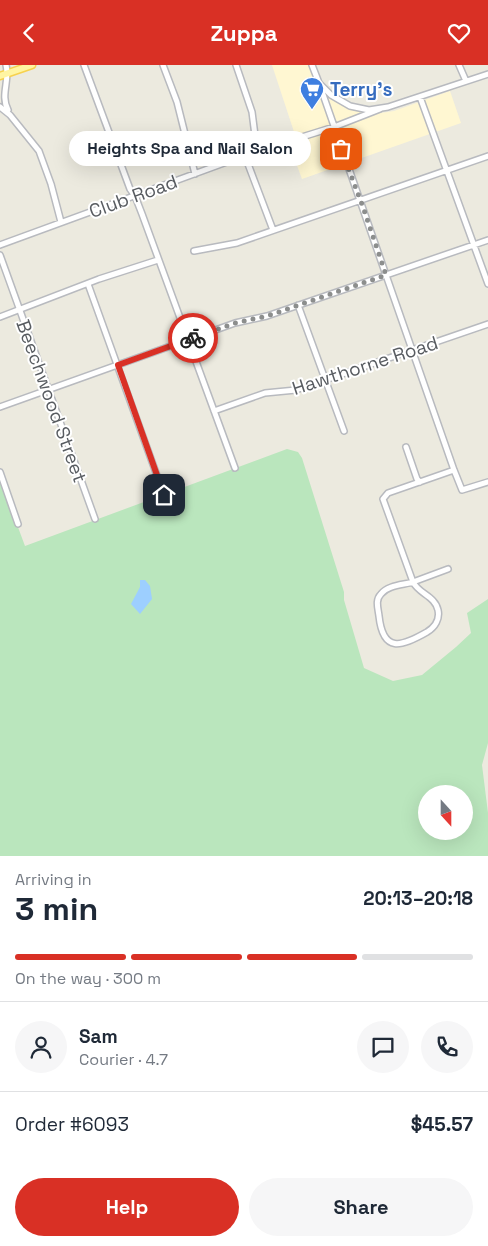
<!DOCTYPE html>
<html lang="en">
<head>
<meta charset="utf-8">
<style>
  :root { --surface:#fff; --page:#f6f6f7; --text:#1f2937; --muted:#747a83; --line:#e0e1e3; --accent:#d93025 }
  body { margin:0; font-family:"Space Grotesk",sans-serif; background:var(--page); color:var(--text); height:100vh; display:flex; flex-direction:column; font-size:19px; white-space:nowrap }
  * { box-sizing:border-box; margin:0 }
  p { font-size:16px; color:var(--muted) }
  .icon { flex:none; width:28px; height:28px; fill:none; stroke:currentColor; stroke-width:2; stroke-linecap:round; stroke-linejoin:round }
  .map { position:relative; height:791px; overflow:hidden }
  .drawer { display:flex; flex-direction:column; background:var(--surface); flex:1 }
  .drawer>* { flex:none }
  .needle { width:32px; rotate:159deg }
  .tools { position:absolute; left:418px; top:720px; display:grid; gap:10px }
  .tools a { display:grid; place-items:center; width:55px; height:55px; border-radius:50%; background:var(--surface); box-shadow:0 5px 20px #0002; font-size:25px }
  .pin { position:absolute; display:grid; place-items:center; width:42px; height:42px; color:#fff; margin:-21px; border-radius:10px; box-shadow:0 2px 8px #0006 }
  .courier { position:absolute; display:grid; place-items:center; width:50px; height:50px; margin:-25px; border:4px solid #d93025; border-radius:50%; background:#fff; color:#222; box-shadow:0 1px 6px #0007 }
  .bubble { position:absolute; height:35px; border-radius:18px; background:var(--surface); box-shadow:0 5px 20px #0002; font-size:16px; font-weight:600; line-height:35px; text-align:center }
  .head em { font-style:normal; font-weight:600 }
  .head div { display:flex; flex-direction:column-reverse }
  .head { display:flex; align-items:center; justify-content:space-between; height:85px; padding:0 15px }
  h1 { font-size:32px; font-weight:600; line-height:38px }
  .bar { display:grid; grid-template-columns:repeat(4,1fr); gap:8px 5px; align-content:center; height:60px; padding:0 15px }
  .bar i { height:6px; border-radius:4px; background:var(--line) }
  .bar .on { background:var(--accent) }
  .bar p { grid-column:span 4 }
  .line { display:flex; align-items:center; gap:12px; padding:0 15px; border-top:1px solid var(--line) }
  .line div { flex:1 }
  .round { display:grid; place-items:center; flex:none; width:52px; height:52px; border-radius:26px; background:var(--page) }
  .cta { display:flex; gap:10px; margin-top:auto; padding:10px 15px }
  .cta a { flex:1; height:58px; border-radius:30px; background:var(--accent); color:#fff; font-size:20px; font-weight:600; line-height:58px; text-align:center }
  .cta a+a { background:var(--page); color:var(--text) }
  header { display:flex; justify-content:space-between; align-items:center; height:65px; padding:0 15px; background:var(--accent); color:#fff; font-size:22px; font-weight:600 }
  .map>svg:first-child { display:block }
  .commercial { fill:#fff7d2 }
  .green { fill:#bae6bd; fill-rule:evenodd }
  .water { fill:#9dcfff }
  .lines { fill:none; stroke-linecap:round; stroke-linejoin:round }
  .minor-casing { stroke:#b8babf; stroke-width:8 }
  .major-casing { stroke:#f7d14e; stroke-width:9 }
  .minor { stroke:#fff; stroke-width:5 }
  .major { stroke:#fff5a2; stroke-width:6 }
  .done { stroke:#8c8e8d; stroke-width:5; stroke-dasharray:0 9 }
  .route { stroke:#d93025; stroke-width:6 }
  .labels { text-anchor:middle; stroke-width:4; stroke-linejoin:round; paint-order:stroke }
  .shop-label { font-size:19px; font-weight:bold; fill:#366cbe; stroke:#fff; text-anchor:start }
  .street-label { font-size:19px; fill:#585c61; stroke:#fff }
</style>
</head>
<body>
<header><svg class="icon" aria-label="back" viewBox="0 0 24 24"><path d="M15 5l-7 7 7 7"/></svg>Zuppa<svg class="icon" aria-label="heart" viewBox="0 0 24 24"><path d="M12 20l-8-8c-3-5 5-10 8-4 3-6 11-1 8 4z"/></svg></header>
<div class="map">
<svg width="488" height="791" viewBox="0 0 488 791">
  <rect width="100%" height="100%" fill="#eceadf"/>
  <path class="commercial" d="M272,0H309L317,23L337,38L362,47L381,48L394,46L450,26L461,58L302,114L289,79L297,76Z"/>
  <path class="green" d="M287,384L298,387L302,393L344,527V535L364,603L393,616L422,610L456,582L471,568L467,548L488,534V678L482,700L488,748V791H0V414L25,481ZM426,729H464V766H426Z"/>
  <path class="water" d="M140,515H145L150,521L152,534L140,549L131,539L140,522Z"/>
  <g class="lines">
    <g class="minor-casing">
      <path id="minor" d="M6,0C10,16 0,30 8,45
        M84,0L130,124L135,131L142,149L235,403
        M163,0L177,37L195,109
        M236,0L252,47L257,86
        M312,0L319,18L331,30L350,41L369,45L388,42L488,9
        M459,0L466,16
        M319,18L454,405L462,425L488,417
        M420,32L488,219
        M0,42L10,50L39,86L51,119L61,157
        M245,91L273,165
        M0,180L257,86L334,62L380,44
        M194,186L237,178L488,91
        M0,190L95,454
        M88,219L164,430
        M298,240L344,366
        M0,252L99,214L158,195
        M0,342L235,258L267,251L488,175
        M214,346L265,328L296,325L488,259
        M406,382L417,414L420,417
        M0,407L18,459
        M448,504L413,517L383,434L388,428L454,405
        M413,517C419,529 435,531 438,545C440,554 435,562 427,567C401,582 383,588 379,551C378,543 375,535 381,529C388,520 403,520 413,517Z"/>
    </g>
    <g class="major-casing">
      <path id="major" d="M0,11L32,0"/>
    </g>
    <use href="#minor" class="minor"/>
    <use href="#major" class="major"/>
  </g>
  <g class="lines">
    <path class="done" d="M193,273L235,258L267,251L386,210L363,142L341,84"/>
    <path class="route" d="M164,430L118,300L193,273"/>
  </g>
  <defs>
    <g id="supermarket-pin" transform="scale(1.25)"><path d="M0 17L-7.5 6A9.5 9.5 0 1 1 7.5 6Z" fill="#3f7fe0" stroke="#fff"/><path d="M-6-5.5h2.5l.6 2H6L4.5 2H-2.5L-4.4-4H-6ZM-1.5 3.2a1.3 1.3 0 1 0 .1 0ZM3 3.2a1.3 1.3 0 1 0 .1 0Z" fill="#fff"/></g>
  </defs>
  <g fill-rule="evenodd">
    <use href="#supermarket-pin" x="312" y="24"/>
  </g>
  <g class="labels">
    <g class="shop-label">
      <text x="330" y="31">Terry's</text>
    </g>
    <g class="street-label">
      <text transform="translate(133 131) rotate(-20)" y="7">Club Road</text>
      <text transform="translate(365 300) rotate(-18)" y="7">Hawthorne Road</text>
      <text transform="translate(52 336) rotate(70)" y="7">Beechwood Street</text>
    </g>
  </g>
</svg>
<div class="tools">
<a><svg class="needle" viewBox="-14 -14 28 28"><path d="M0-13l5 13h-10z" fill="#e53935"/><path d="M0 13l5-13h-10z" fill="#747a83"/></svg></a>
</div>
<div class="pin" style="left:341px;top:84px;background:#ea580c"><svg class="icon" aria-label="bag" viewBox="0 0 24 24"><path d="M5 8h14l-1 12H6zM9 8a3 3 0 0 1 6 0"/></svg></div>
<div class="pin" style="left:164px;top:430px;background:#1f2937"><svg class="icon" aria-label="home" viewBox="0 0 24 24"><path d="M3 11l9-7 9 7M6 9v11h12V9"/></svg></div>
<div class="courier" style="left:193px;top:273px"><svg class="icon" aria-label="bike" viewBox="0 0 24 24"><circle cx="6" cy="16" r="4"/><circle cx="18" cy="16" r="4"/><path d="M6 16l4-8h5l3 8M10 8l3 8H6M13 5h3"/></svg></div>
<div class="bubble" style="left:69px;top:66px;width:242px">Heights Spa and Nail Salon</div>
</div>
<section class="drawer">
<div class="head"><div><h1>3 min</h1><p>Arriving in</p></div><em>20:13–20:18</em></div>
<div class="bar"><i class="on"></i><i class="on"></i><i class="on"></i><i></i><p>On the way · 300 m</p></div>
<div class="line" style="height:90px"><a class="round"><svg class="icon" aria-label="person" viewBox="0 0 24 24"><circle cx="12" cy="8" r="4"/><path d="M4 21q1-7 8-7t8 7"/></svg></a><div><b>Sam</b><p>Courier · 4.7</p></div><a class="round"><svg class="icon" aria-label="chat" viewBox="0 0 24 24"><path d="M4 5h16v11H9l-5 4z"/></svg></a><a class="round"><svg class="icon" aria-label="phone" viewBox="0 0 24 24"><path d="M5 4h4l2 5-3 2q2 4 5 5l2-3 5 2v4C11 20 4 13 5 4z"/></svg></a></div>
<div class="line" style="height:65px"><div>Order #6093</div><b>$45.57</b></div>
<div class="cta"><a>Help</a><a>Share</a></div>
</section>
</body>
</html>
